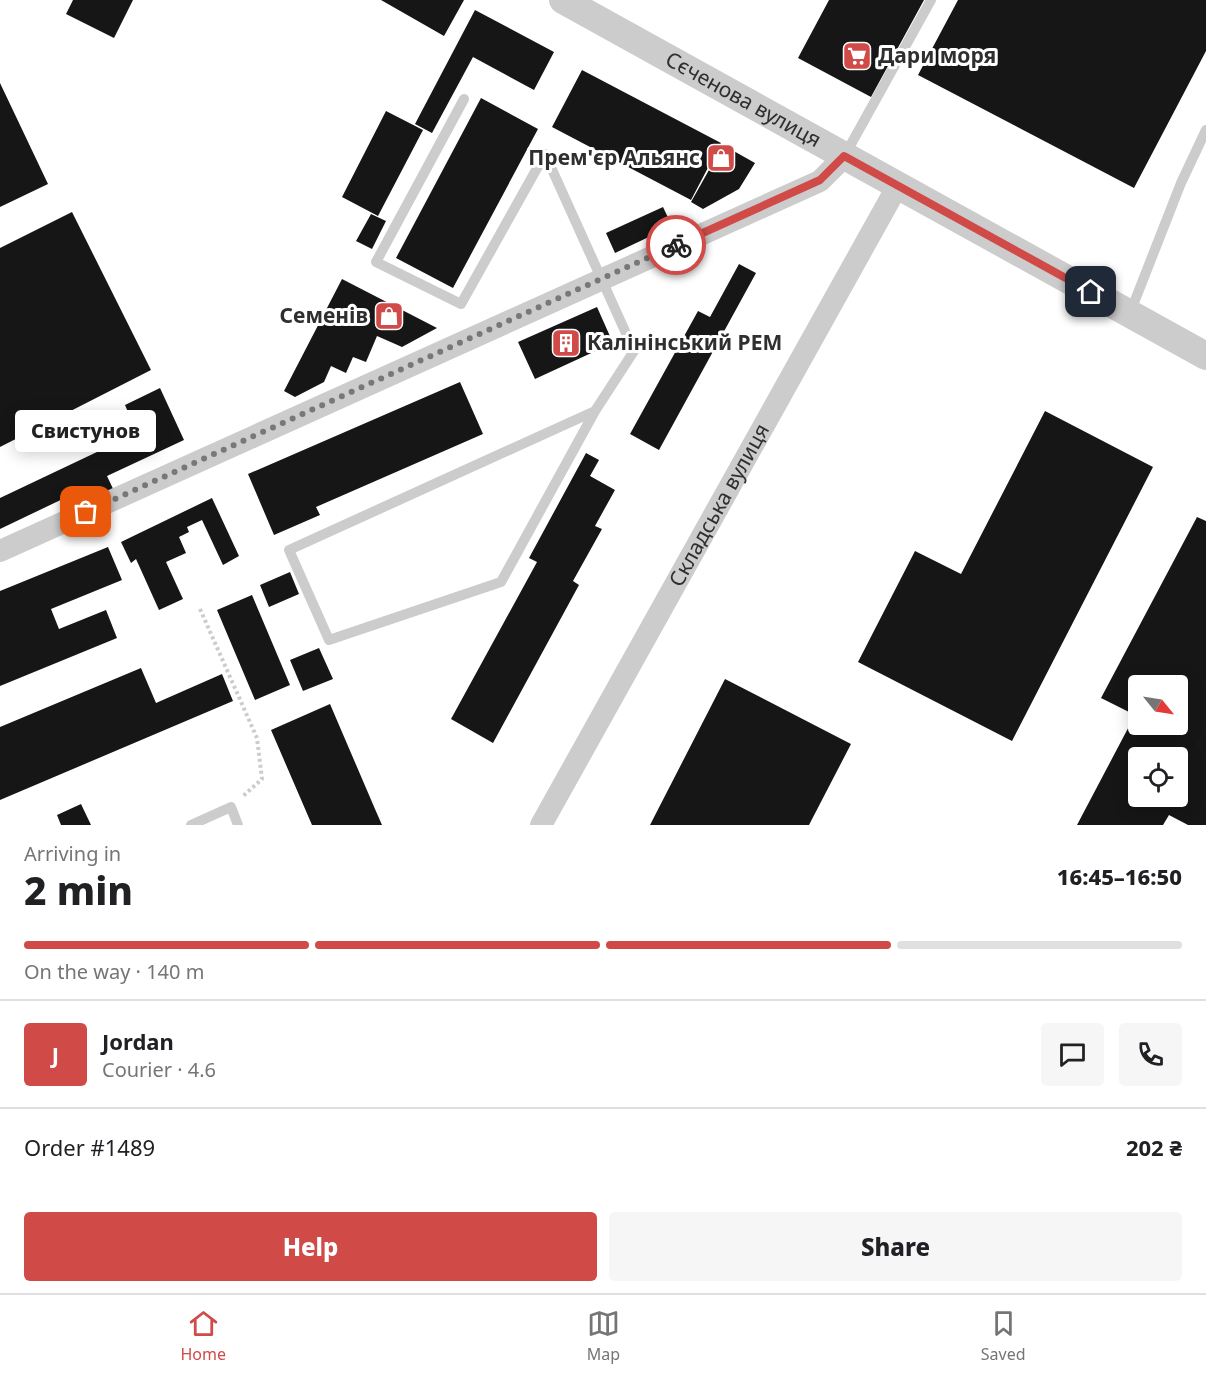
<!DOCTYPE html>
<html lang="en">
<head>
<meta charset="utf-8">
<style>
  :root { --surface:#fff; --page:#f6f6f6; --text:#202124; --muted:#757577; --line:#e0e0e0; --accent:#d04a47 }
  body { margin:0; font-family:"Noto Sans",sans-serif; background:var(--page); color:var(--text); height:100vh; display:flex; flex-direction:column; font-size:22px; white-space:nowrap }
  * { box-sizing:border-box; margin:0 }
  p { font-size:20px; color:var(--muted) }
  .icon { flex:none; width:33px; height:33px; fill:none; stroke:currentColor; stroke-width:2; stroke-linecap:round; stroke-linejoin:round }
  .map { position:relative; height:825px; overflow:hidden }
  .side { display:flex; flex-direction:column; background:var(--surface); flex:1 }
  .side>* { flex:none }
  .needle { width:39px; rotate:120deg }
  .tools { position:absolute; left:1128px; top:675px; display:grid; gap:12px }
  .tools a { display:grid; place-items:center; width:60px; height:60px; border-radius:6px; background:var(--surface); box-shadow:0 3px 15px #0003; font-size:30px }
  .pin { position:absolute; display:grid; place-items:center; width:51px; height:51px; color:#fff; margin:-26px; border-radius:12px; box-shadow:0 3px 9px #0006 }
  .courier { position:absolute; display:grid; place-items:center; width:60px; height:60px; margin:-30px; border:4px solid #d04a47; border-radius:50%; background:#fff; color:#222; box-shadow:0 2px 8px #0007 }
  .bubble { position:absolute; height:42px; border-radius:6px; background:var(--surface); box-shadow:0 3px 15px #0003; font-size:20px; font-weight:800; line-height:42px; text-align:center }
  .headline em { font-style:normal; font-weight:800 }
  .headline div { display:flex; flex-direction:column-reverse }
  .headline { display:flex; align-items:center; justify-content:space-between; height:102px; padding:0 24px }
  h1 { font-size:39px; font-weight:800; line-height:45px }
  .bar { display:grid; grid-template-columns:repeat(4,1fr); gap:9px 6px; align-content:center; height:72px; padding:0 24px }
  .bar i { height:8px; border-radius:4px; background:var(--line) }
  .bar .selected { background:var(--accent) }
  .bar p { grid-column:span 4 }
  .line { display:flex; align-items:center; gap:15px; padding:0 24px; border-top:2px solid var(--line) }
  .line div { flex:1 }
  .round { display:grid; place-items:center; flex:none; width:63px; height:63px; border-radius:6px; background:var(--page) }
  .cta { display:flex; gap:12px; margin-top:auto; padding:12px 24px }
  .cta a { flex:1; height:69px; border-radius:6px; background:var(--accent); color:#fff; font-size:24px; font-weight:800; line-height:69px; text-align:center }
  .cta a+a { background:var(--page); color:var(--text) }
  .tabs { display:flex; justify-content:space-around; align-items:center; height:84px; border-top:2px solid var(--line); background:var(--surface); font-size:16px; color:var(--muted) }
  .tabs a { display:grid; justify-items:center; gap:3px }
  .tabs .selected { color:var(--accent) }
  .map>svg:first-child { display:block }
  .building { fill:#161616; fill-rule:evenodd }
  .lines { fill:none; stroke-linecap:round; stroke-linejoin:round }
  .path { stroke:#ccc; stroke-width:4; stroke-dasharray:3 3; stroke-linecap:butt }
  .service { stroke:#ccc; stroke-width:10 }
  .minor { stroke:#ccc; stroke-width:22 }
  .tertiary { stroke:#ccc; stroke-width:28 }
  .done { stroke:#787878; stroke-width:6; stroke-dasharray:0 10.8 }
  .route { stroke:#d04a47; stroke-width:8 }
  .labels { text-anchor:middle; stroke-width:6; stroke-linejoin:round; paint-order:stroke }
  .poi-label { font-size:21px; font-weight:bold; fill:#2f2f2f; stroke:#fff; text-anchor:start }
  .street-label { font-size:21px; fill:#2f2f2f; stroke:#fff }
</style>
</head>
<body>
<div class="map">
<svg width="1206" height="825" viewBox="0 0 1206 825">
  <rect width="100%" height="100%" fill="#fff"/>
  <path class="building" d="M73,0H133L114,38L66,14Z
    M381,0H464L444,36Z
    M829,0H924L871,97L798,58Z
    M958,0H1206V51L1134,188L918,75Z
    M475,10L554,52L534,90L473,57L432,133L415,124Z
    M582,70L721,143L691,200L552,127Z
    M0,83L48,184L0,207Z
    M481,98L538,129L453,288L396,258Z
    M386,111L423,130L378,216L342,197Z
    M723,145L755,163L739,189L703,209L691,202Z
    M663,207L672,226L615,253L606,233Z
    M72,212L151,370L0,447V248Z
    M371,214L386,221L372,249L356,241Z
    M739,264L756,273L659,450L630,434L698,311L710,317Z
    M342,279L437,328L402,347L377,336L366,362L353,357L346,373L331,366L324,382L295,397L284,391Z
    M597,307L613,343L535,379L518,342Z
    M460,382L483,434L316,507L320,515L274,535L248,474Z
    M160,388L184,440L107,476L115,493L78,511L71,495L0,529V498L137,433L125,405Z
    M1045,411L1153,467L1012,741L858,662L915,551L961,574Z
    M586,453L599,460L590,476L615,490L595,526L602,529L573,581L579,585L493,743L451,719L537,562L529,558Z
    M212,498L239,556L223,565L202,520L187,527L189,532L179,537L186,553L166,562L183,599L159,610L136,559L131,563L121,542Z
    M1197,517L1206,521V825H1188L1169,815L1163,825H1077L1135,715L1101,698ZM1138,686H1178V724H1138ZM1138,758H1178V796H1138Z
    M108,547L122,580L51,609L59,629L106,610L117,638L0,686V591Z
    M290,572L299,594L269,607L260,585Z
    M252,595L290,685L255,700L217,610Z
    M319,648L333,679L303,691L290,660Z
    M141,668L156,703L222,674L233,701L0,800V727Z
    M725,679L851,744L809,825H650Z
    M330,704L375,809L382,825H312L271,730Z
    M81,804L91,825H61L57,815Z"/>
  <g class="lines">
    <path class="path" d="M200,609L257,738L262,779L242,797"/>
    <path class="service" d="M464,99L376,262L461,304L545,154L634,351L595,411L289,550L329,640L501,582L595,411
      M845,155L931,0
      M1130,313L1181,183L1206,130
      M191,825L231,807L238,825"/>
    <g class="minor">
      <path d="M0,551L820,181L845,156"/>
      <path id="s1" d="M541,825L898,185"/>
    </g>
    <path class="tertiary" id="s2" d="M563,0L1206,356"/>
  </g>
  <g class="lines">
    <path class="done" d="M86,512L676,245"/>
    <path class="route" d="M676,245L820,180L844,156L1091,292"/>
  </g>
  <defs>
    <g id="supermarket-square" transform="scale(1.5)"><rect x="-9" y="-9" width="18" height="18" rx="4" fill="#d04a47" stroke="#fff"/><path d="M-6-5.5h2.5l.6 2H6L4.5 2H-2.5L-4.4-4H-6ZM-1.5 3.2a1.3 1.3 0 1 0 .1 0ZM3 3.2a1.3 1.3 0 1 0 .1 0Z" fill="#fff"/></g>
    <g id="shop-square" transform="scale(1.5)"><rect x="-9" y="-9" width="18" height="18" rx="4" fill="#d04a47" stroke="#fff"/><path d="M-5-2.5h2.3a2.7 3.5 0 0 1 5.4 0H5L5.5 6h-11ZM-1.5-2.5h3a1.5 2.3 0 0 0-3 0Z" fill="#fff"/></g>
    <g id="building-square" transform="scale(1.5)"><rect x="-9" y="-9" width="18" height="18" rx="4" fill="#d04a47" stroke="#fff"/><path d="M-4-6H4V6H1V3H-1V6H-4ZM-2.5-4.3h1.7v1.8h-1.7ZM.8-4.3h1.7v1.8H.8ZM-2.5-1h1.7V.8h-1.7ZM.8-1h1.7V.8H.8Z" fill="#fff"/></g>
  </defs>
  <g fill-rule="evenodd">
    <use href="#supermarket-square" x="857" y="56"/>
    <use href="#shop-square" x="721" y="158"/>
    <use href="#shop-square" x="389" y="316"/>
    <use href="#building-square" x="566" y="343"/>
  </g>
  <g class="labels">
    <g class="poi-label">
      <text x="878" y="63">Дари моря</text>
      <text x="700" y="165" text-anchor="end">Прем'єр Альянс</text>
      <text x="368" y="323" text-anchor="end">Семенів</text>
      <text x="587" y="350">Калінінський РЕМ</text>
    </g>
    <g class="street-label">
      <text dy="7" stroke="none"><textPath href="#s2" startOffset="206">Сєченова вулиця</textPath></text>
      <text dy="7" stroke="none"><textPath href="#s1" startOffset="366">Складська вулиця</textPath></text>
    </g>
  </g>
</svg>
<div class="tools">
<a><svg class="needle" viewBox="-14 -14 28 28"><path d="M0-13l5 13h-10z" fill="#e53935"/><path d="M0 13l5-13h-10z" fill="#757577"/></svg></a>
<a><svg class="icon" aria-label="locate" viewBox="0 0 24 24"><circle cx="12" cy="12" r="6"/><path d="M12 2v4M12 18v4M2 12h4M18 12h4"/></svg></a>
</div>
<div class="pin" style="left:86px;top:512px;background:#ea580c"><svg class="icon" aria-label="bag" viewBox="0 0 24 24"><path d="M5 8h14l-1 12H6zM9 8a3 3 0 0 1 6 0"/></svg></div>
<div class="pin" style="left:1091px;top:292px;background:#1f2937"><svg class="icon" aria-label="home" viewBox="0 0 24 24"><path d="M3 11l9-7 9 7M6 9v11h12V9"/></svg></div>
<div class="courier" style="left:676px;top:245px"><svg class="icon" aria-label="bike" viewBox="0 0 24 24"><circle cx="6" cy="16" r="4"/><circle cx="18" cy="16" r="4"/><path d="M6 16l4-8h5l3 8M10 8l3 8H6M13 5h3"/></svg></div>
<div class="bubble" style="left:15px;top:410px;width:141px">Свистунов</div>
</div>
<section class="side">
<div class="headline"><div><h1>2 min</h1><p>Arriving in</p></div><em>16:45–16:50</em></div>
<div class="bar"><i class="selected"></i><i class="selected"></i><i class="selected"></i><i></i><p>On the way · 140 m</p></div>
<div class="line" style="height:108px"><b class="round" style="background:var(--accent);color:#fff">J</b><div><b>Jordan</b><p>Courier · 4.6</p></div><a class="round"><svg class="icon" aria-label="chat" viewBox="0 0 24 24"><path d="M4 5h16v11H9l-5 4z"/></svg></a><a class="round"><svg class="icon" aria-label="phone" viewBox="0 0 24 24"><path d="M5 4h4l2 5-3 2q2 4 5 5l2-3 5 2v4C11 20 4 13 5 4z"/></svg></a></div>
<div class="line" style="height:78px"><div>Order #1489</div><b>202 ₴</b></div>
<div class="cta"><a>Help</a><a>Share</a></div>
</section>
<nav class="tabs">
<a class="selected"><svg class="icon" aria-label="home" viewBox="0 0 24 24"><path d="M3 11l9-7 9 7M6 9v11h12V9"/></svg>Home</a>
<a><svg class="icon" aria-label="map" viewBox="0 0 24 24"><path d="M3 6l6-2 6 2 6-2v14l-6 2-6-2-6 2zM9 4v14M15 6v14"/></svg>Map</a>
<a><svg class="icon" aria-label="saved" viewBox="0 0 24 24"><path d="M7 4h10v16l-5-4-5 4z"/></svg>Saved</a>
</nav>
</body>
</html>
